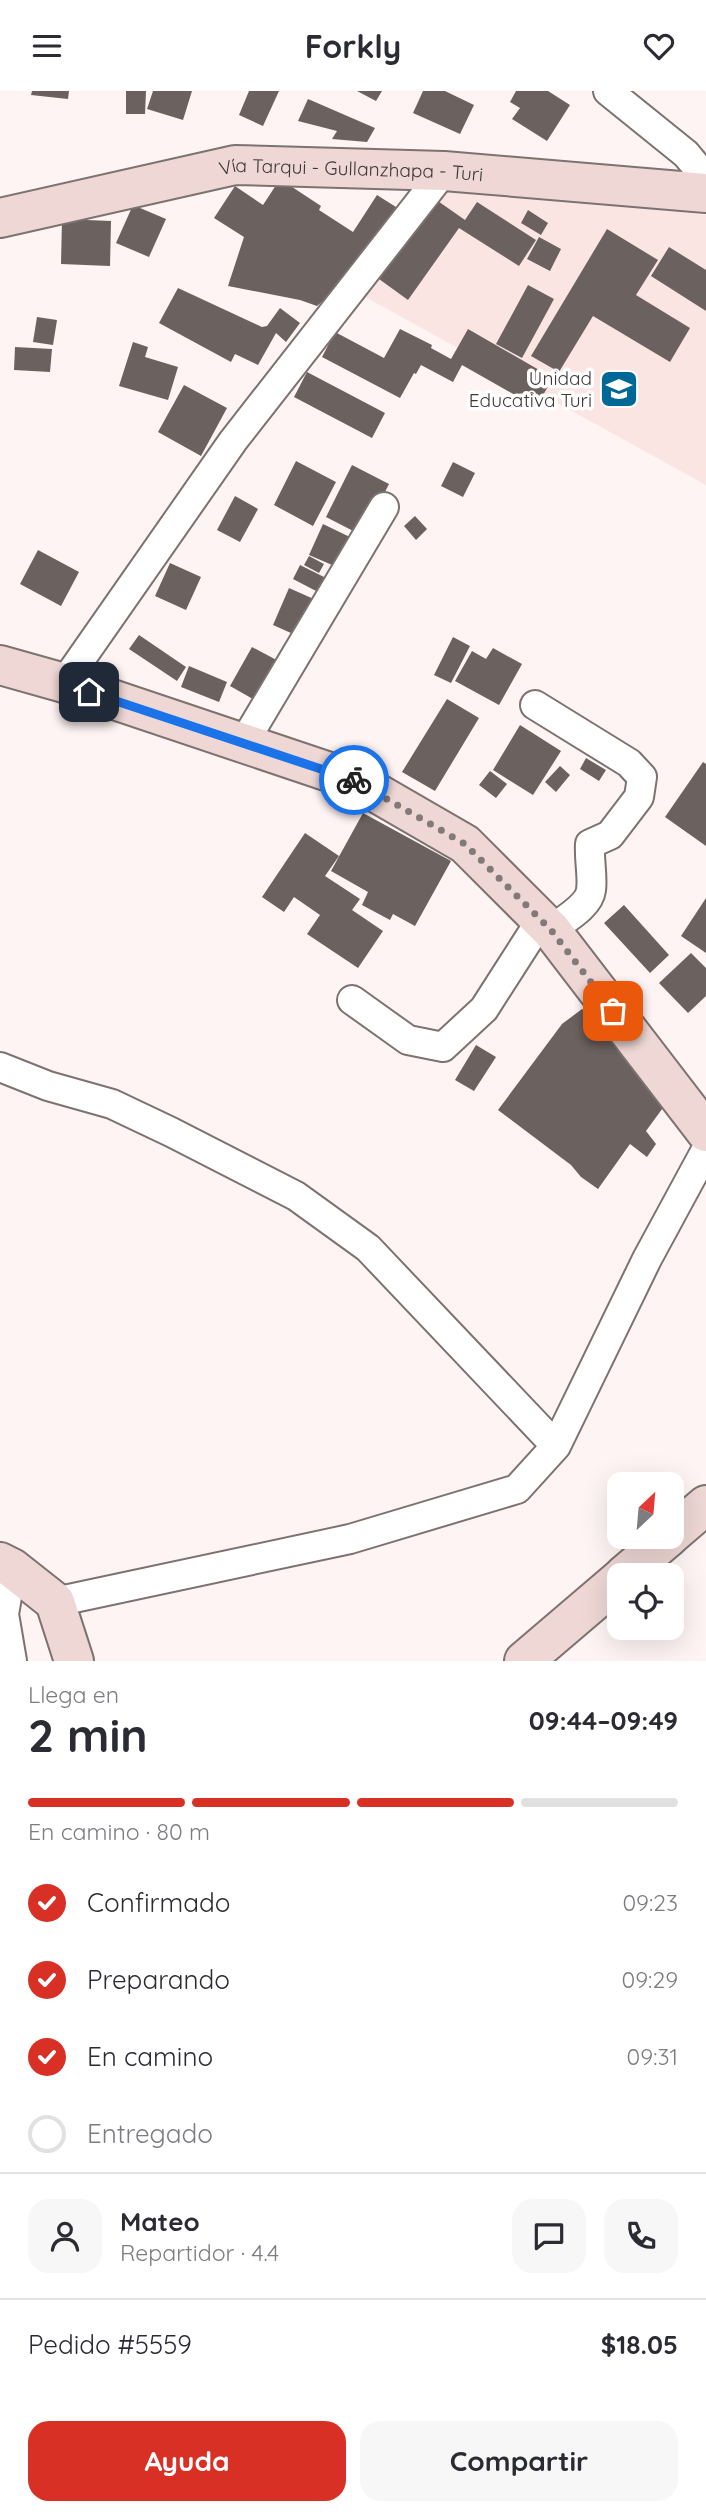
<!DOCTYPE html>
<html lang="es">
<head>
<meta charset="utf-8">
<style>
  :root { --surface:#fff; --page:#f7f7f7; --text:#2b2b33; --muted:#7c7c81; --line:#e1e1e2; --accent:#d93025 }
  body { margin:0; font-family:Quicksand,sans-serif; background:var(--page); color:var(--text); height:100vh; display:flex; flex-direction:column; font-size:26px; white-space:nowrap }
  * { box-sizing:border-box; margin:0 }
  p { font-size:23px; color:var(--muted) }
  .icon { flex:none; width:38px; height:38px; fill:none; stroke:currentColor; stroke-width:2; stroke-linecap:round; stroke-linejoin:round }
  .map { position:relative; height:1570px; overflow:hidden }
  .panel { display:flex; flex-direction:column; background:var(--surface); flex:1 }
  .panel>* { flex:none }
  .needle { width:46px; rotate:26deg }
  .buttons { position:absolute; left:607px; top:1381px; display:grid; gap:14px }
  .buttons a { display:grid; place-items:center; width:77px; height:77px; border-radius:14px; background:var(--surface); box-shadow:0 7px 28px #0002; font-size:35px }
  .pin { position:absolute; display:grid; place-items:center; width:60px; height:60px; color:#fff; margin:-30px; border-radius:14px; box-shadow:0 4px 10px #0006 }
  .courier { position:absolute; display:grid; place-items:center; width:70px; height:70px; margin:-35px; border:5px solid #1a73e8; border-radius:50%; background:#fff; color:#222; box-shadow:0 2px 9px #0007 }
  .overview em { font-style:normal; font-weight:700 }
  .overview div { display:flex; flex-direction:column-reverse }
  .overview { display:flex; align-items:center; justify-content:space-between; height:119px; padding:0 28px }
  h1 { font-size:46px; font-weight:700; line-height:52px }
  .bar { display:grid; grid-template-columns:repeat(4,1fr); gap:10px 7px; align-content:center; height:84px; padding:0 28px }
  .bar i { height:9px; border-radius:5px; background:var(--line) }
  .bar .active { background:var(--accent) }
  .bar p { grid-column:span 4 }
  .line { display:flex; align-items:center; gap:18px; padding:0 28px; border-top:2px solid var(--line) }
  .line div { flex:1 }
  .round { display:grid; place-items:center; flex:none; width:74px; height:74px; border-radius:21px; background:var(--page) }
  ol { padding:0 28px; list-style:none }
  li { display:flex; align-items:center; gap:21px; height:77px }
  li p { margin-inline-start:auto }
  li .icon { padding:7px; border-radius:50%; background:var(--accent); color:#fff; stroke-width:4 }
  li:last-child { color:var(--muted) }
  li i { width:38px; height:38px; border:4px solid var(--line); border-radius:50% }
  .action { display:flex; gap:14px; margin-top:auto; padding:14px 28px }
  .action a { flex:1; height:80px; border-radius:21px; background:var(--accent); color:#fff; font-size:28px; font-weight:700; line-height:80px; text-align:center }
  .action a+a { background:var(--page); color:var(--text) }
  header { display:flex; justify-content:space-between; align-items:center; height:91px; padding:0 28px; background:var(--surface); font-size:32px; font-weight:700 }
  .map>svg:first-child { display:block }
  .built { fill:#fae5e2 }
  .building { fill:#6b615f }
  .lines { fill:none; stroke-linecap:round; stroke-linejoin:round }
  .street-casing { stroke:#7c7270; stroke-width:32 }
  .secondary-casing { stroke:#7c7270; stroke-width:42 }
  .street { stroke:#fff; stroke-width:28 }
  .secondary { stroke:#eed7d4; stroke-width:38 }
  .done { stroke:#817a79; stroke-width:7; stroke-dasharray:0 12.6 }
  .route { stroke:#1a73e8; stroke-width:9 }
  .labels { text-anchor:middle; stroke-width:7; stroke-linejoin:round; paint-order:stroke }
  .street-label { font-size:19px; fill:#3e3938; stroke:#fff }
  .poi-label { font-size:19px; fill:#3e3938; stroke:#fff; text-anchor:end }
</style>
</head>
<body>
<header><svg class="icon" aria-label="menu" viewBox="0 0 24 24"><path d="M4 6h16M4 12h16M4 18h16"/></svg>Forkly<svg class="icon" aria-label="heart" viewBox="0 0 24 24"><path d="M12 20l-8-8c-3-5 5-10 8-4 3-6 11-1 8 4z"/></svg></header>
<div class="map">
<svg width="706" height="1570" viewBox="0 0 706 1570">
  <rect width="100%" height="100%" fill="#fef4f3"/>
  <path class="built" d="M440,93L706,124V394L358,202Z"/>
  <path class="building" d="M32,0H69L68,8L31,4Z
    M126,0H146L145,23H126Z
    M153,0H192L183,29L147,18Z
    M249,0H279L263,35L239,24Z
    M357,0H382L376,10Z
    M423,0H445L474,14L460,43L413,22Z
    M516,0H548L570,14L547,50L512,28L520,17L510,11Z
    M308,8L375,37L367,51L332,48L337,40L298,30Z
    M280,88L321,115L319,119L353,141L377,104L396,116L348,189L317,215L300,209L228,195L244,146L214,127L235,95L263,114Z
    M435,108L465,129L477,111L536,149L519,175L459,137L408,209L379,188Z
    M133,114L166,128L149,166L116,152Z
    M528,119L548,132L541,144L521,132Z
    M62,128L111,130L110,175L61,173Z
    M607,138L658,169L636,204L690,237L670,271L593,225L559,281L531,265Z
    M539,146L561,158L550,180L527,168Z
    M669,156L706,179V220L651,185Z
    M528,194L554,208L522,267L496,253Z
    M178,197L262,236L267,235L280,217L300,232L286,251L276,242L258,274L235,263L231,271L159,232Z
    M37,226L57,229L53,254L33,251Z
    M400,238L432,254L431,257L451,268L468,238L553,287L536,316L462,274L453,291L421,274L416,283L414,282L400,307L322,266L335,241L384,267Z
    M133,251L148,256L145,266L178,276L168,309L119,295Z
    M15,256L52,258L50,281L14,279Z
    M307,281L385,322L372,347L294,306Z
    M184,294L227,317L201,365L158,341Z
    M296,370L336,391L313,435L274,414Z
    M453,371L475,382L463,406L441,395Z
    M352,374L389,393L363,445L326,426Z
    M235,405L258,418L240,451L217,439Z
    M415,425L427,438L416,449L404,435Z
    M323,433L352,447L339,477L309,464Z
    M38,459L79,481L61,515L20,493Z
    M309,465L324,473L319,482L304,474Z
    M170,472L201,486L186,519L155,505Z
    M300,474L326,487L318,501L293,488Z
    M289,497L316,509L300,546L273,534Z
    M139,544L186,576L177,590L129,558Z
    M453,546L470,555L451,592L434,584Z
    M252,556L284,573L262,613L230,595Z
    M493,557L522,573L499,614L455,590L472,560L486,568Z
    M189,575L227,591L219,611L181,596Z
    M447,608L479,627L435,700L402,681Z
    M520,634L561,660L533,704L493,679Z
    M586,667L606,679L599,690L580,678Z
    M703,671L706,673V755L665,726Z
    M560,675L570,684L556,701L545,691Z
    M490,680L507,693L496,707L479,694Z
    M363,722L451,770L415,835L393,823L390,829L362,814L368,801L331,780Z
    M305,742L339,765L325,785L360,808L352,819L383,840L358,877L307,843L320,824L294,806L284,821L262,806Z
    M706,807V862L681,845Z
    M624,814L669,864L650,882L604,832Z
    M691,862L706,877V905L688,922L659,892Z
    M582,918L601,932L665,1014L646,1040L656,1053L647,1066L630,1053L598,1098L581,1086L571,1074L498,1019L562,933Z
    M476,954L496,966L474,1000L455,989Z"/>
  <g class="lines">
    <g class="street-casing">
      <path id="street" d="M608,0L686,63L706,87
        M64,592L233,350L444,80
        M535,614L629,672L642,686L639,706L610,744L590,753C589,768 593,787 591,799C589,816 563,829 551,839
        M243,653L384,416
        M352,909L408,949L443,956L484,918L541,829
        M0,976L48,995L112,1013L171,1041L296,1105L368,1157L556,1355
        M55,1511L350,1448L517,1398L556,1355L647,1168L706,1059
        M12,1570L4,1523L12,1477"/>
    </g>
    <g class="secondary-casing">
      <g id="secondary">
        <path id="s1" d="M0,127L235,74L444,80L706,102"/>
        <path d="M0,574L64,592L356,690L465,753L551,839L706,1041"/>
        <path d="M672,1443L706,1414"/>
        <path d="M0,1471L12,1477L55,1511L74,1570"/>
        <path d="M624,1484L669,1446"/>
        <path d="M524,1570L620,1488"/>
      </g>
    </g>
    <use href="#street" class="street"/>
    <use href="#secondary" class="secondary"/>
  </g>
  <g class="lines">
    <path class="done" d="M354,689L465,753L551,839L613,920"/>
    <path class="route" d="M89,601L354,689"/>
  </g>
  <defs>
    <g id="school-square" transform="scale(2.0125)"><rect x="-9" y="-9" width="18" height="18" rx="4" fill="#006896" stroke="#fff"/><path d="M0-5L7-2L0 1L-7-2ZM-4 1L0 2.5L4 1V4Q0 6-4 4Z" fill="#fff"/></g>
  </defs>
  <g fill-rule="evenodd">
    <use href="#school-square" x="619" y="298"/>
  </g>
  <g class="labels">
    <g class="street-label">
      <text dy="7" stroke="none"><textPath href="#s1" startOffset="357">Vía Tarqui - Gullanzhapa - Turi</textPath></text>
    </g>
    <g class="poi-label">
      <text x="592" y="294">Unidad<tspan x="592" dy="22">Educativa Turi</tspan></text>
    </g>
  </g>
</svg>
<div class="buttons">
<a><svg class="needle" viewBox="-14 -14 28 28"><path d="M0-13l5 13h-10z" fill="#e53935"/><path d="M0 13l5-13h-10z" fill="#7c7c81"/></svg></a>
<a><svg class="icon" aria-label="locate" viewBox="0 0 24 24"><circle cx="12" cy="12" r="6"/><path d="M12 2v4M12 18v4M2 12h4M18 12h4"/></svg></a>
</div>
<div class="pin" style="left:613px;top:920px;background:#ea580c"><svg class="icon" aria-label="bag" viewBox="0 0 24 24"><path d="M5 8h14l-1 12H6zM9 8a3 3 0 0 1 6 0"/></svg></div>
<div class="pin" style="left:89px;top:601px;background:#1f2937"><svg class="icon" aria-label="home" viewBox="0 0 24 24"><path d="M3 11l9-7 9 7M6 9v11h12V9"/></svg></div>
<div class="courier" style="left:354px;top:689px"><svg class="icon" aria-label="bike" viewBox="0 0 24 24"><circle cx="6" cy="16" r="4"/><circle cx="18" cy="16" r="4"/><path d="M6 16l4-8h5l3 8M10 8l3 8H6M13 5h3"/></svg></div>
</div>
<section class="panel">
<div class="overview"><div><h1>2 min</h1><p>Llega en</p></div><em>09:44–09:49</em></div>
<div class="bar"><i class="active"></i><i class="active"></i><i class="active"></i><i></i><p>En camino · 80 m</p></div>
<ol>
<li><svg class="icon" aria-label="check" viewBox="0 0 24 24"><path d="M5 12l5 5 9-10"/></svg>Confirmado<p>09:23</p></li>
<li><svg class="icon" aria-label="check" viewBox="0 0 24 24"><path d="M5 12l5 5 9-10"/></svg>Preparando<p>09:29</p></li>
<li><svg class="icon" aria-label="check" viewBox="0 0 24 24"><path d="M5 12l5 5 9-10"/></svg>En camino<p>09:31</p></li>
<li><i></i>Entregado</li>
</ol>
<div class="line" style="height:126px"><a class="round"><svg class="icon" aria-label="person" viewBox="0 0 24 24"><circle cx="12" cy="8" r="4"/><path d="M4 21q1-7 8-7t8 7"/></svg></a><div><b>Mateo</b><p>Repartidor · 4.4</p></div><a class="round"><svg class="icon" aria-label="chat" viewBox="0 0 24 24"><path d="M4 5h16v11H9l-5 4z"/></svg></a><a class="round"><svg class="icon" aria-label="phone" viewBox="0 0 24 24"><path d="M5 4h4l2 5-3 2q2 4 5 5l2-3 5 2v4C11 20 4 13 5 4z"/></svg></a></div>
<div class="line" style="height:91px"><div>Pedido #5559</div><b>$18.05</b></div>
<div class="action"><a>Ayuda</a><a>Compartir</a></div>
</section>
</body>
</html>
